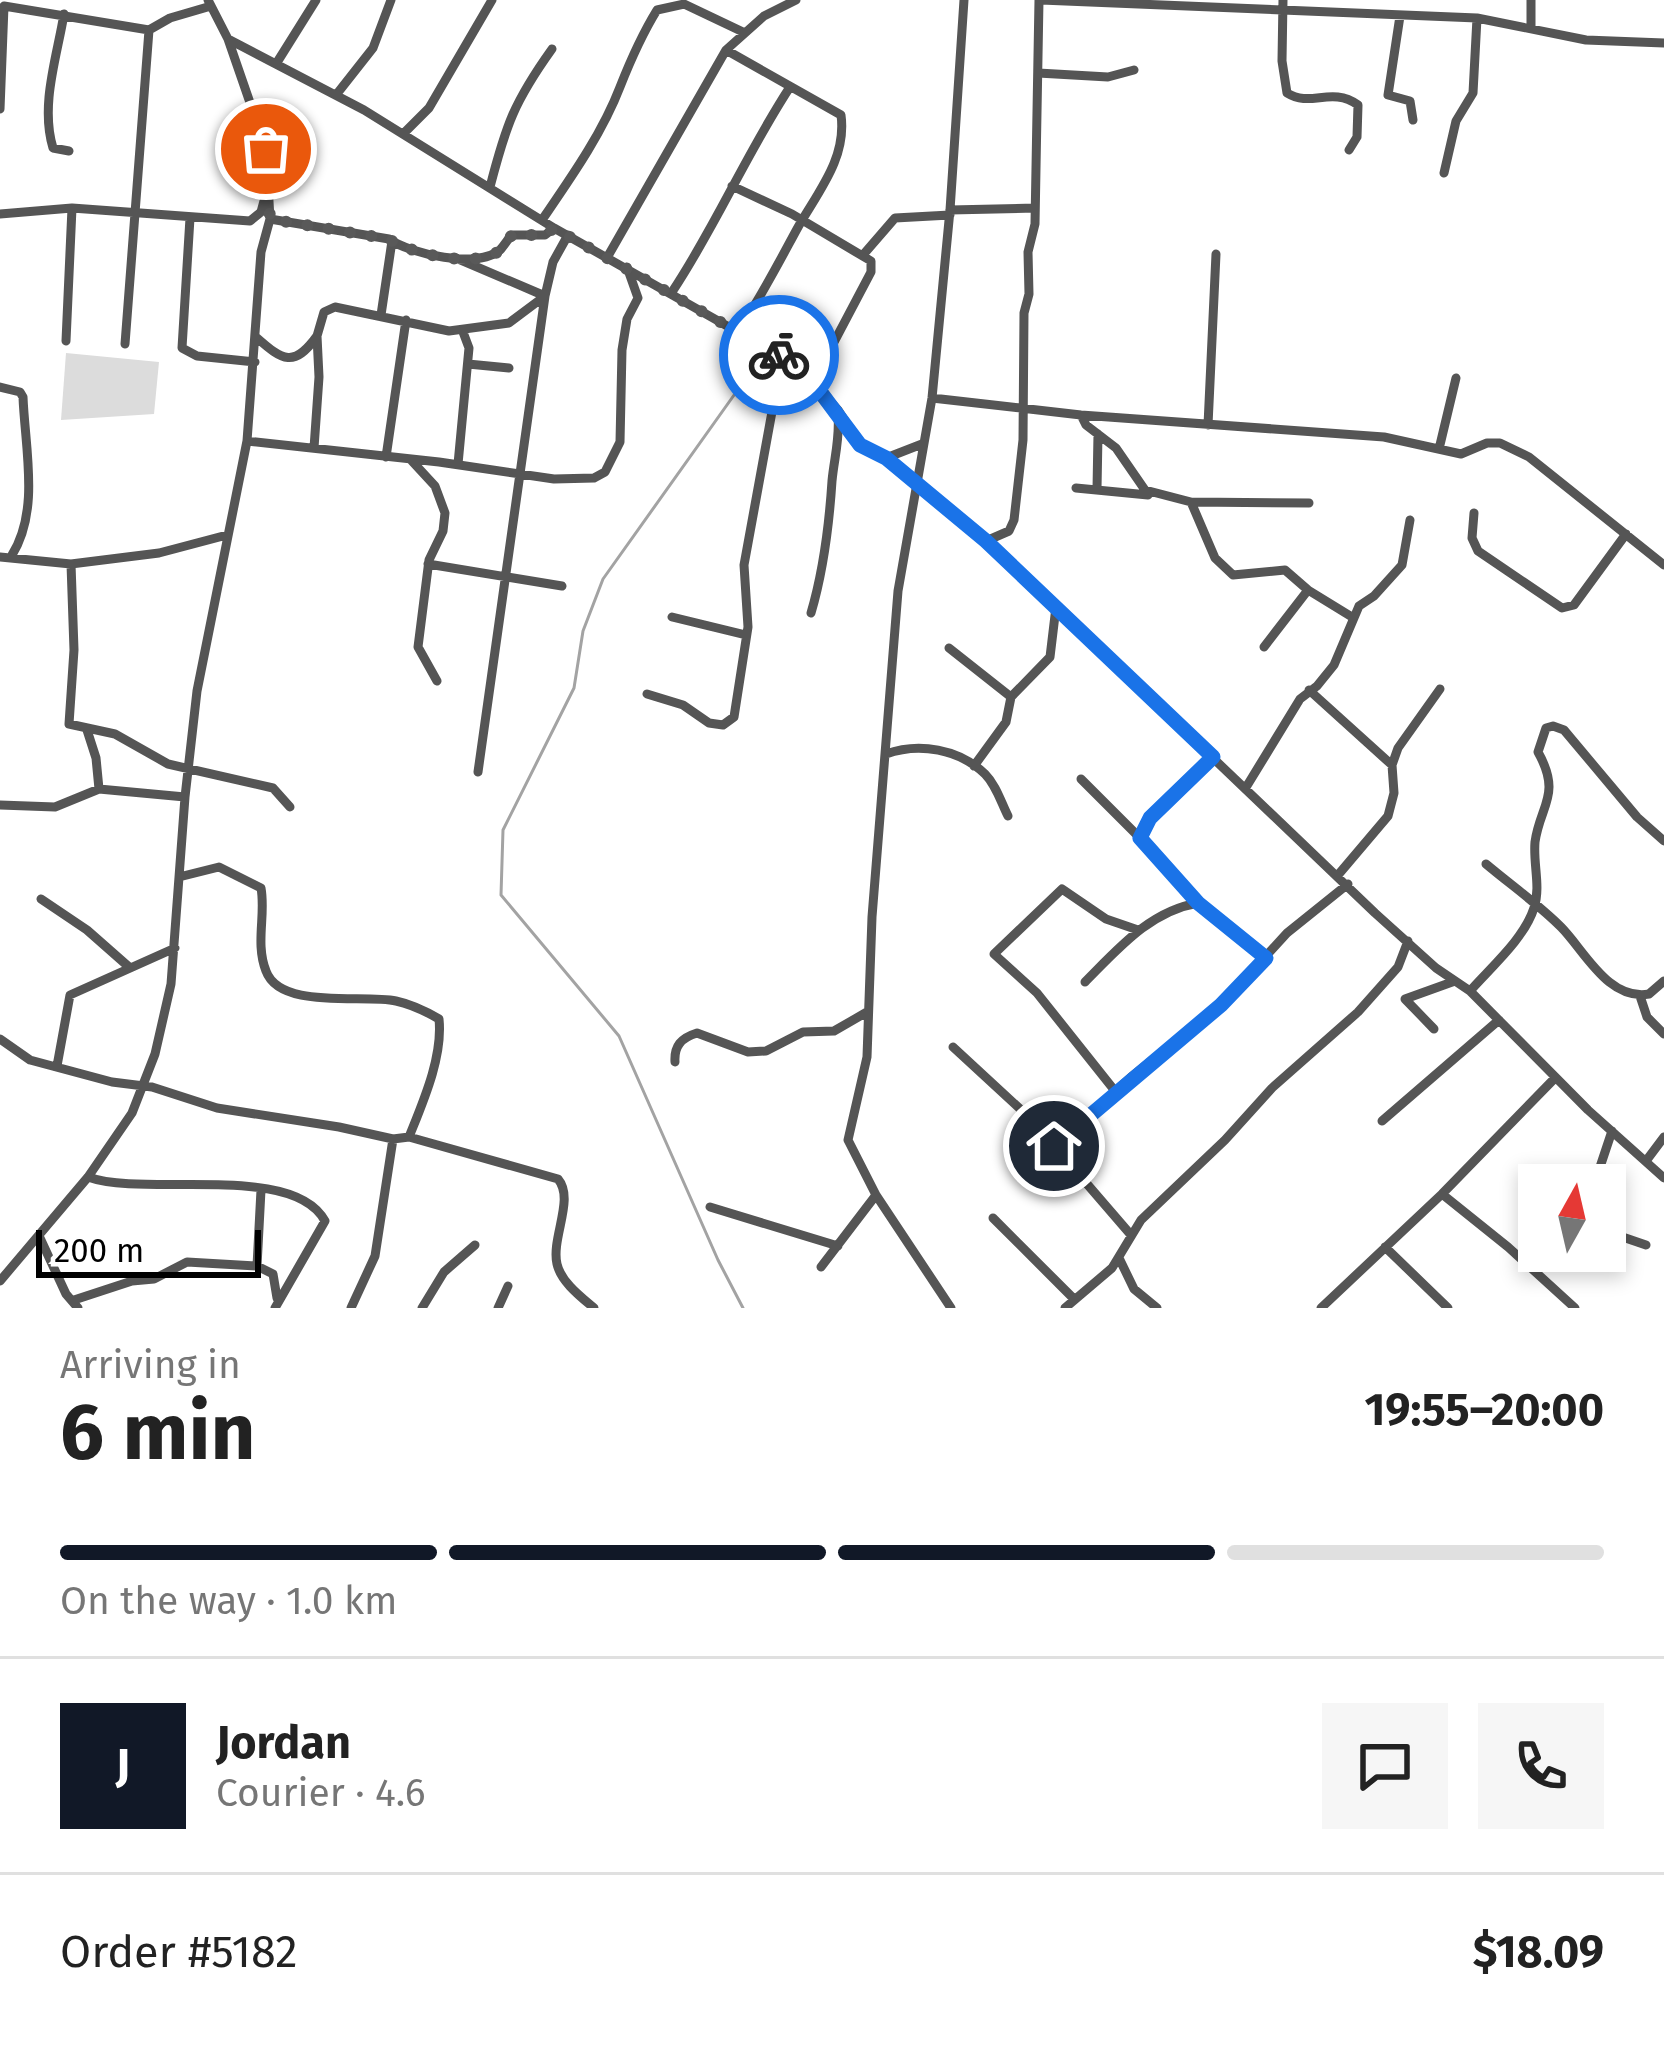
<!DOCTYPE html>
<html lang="en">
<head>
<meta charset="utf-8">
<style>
  :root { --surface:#fff; --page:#f6f6f6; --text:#222; --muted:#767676; --line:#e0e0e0; --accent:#111827 }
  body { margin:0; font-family:"Fira Sans",sans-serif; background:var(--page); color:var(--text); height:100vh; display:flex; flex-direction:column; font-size:45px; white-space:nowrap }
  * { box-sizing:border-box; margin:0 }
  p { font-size:39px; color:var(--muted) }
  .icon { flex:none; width:66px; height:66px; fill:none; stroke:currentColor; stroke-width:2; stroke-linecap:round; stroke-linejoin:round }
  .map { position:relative; height:1308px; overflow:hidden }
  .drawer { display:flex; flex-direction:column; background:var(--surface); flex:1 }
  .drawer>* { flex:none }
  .needle { width:78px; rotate:8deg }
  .controls { position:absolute; left:1518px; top:1164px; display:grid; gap:24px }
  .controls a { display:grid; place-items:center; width:108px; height:108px; border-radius:0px; background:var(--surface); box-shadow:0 6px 18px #0003; font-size:60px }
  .scale { position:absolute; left:36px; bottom:30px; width:225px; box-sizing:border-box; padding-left:12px; border:6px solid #000; border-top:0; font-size:33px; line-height:42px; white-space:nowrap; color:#000; -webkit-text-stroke:9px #fff; paint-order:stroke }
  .pin { position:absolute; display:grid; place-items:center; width:102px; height:102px; color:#fff; margin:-51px; border:6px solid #fff; border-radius:50%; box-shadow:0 3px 12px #0007 }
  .courier { position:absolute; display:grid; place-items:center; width:120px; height:120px; margin:-60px; border:9px solid #1a73e8; border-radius:50%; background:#fff; color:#222; box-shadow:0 3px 15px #0007 }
  .overview em { font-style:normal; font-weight:700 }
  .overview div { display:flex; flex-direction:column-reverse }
  .overview { display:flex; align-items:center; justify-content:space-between; height:204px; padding:0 60px }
  h1 { font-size:78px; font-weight:700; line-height:90px }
  .bar { display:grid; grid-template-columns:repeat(4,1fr); gap:18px 12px; align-content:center; height:144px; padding:0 60px }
  .bar i { height:15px; border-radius:9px; background:var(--line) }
  .bar .selected { background:var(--accent) }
  .bar p { grid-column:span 4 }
  .line { display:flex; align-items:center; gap:30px; padding:0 60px; border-top:3px solid var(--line) }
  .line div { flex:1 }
  .round { display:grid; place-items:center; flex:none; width:126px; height:126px; border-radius:0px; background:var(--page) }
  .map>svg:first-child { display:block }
  .green { fill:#dcdcdc }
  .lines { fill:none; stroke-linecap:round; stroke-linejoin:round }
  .stream { stroke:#a3a3a3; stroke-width:3 }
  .minor { stroke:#555; stroke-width:9 }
  .done { stroke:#595959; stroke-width:12; stroke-dasharray:0 21.6 }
  .route { stroke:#1a73e8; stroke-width:15 }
</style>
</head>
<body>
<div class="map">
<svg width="1664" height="1308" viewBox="0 0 1664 1308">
  <rect width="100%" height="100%" fill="#fff"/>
  <path class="green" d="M66,353L159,362L154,414L61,420Z"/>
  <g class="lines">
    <path class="stream" d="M743,1308L718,1260L619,1036L501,895L503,830L574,688L583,631L603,579L759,360"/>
    <path class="minor" d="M1041,0L1477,18L1586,40L1664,43
      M1283,0L1282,61L1287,93C1311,108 1331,86 1358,105L1357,137L1349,150
      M1531,0V28
      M64,14C57,57 40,105 53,148L69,151
      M1400,16L1388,95L1410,101L1413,120
      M228,39L364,110L554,228L782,357L813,382L838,410L860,445L886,458L986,541L1375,913L1436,968L1470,991L1588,1110L1664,1178
      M726,50L841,115C847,159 817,193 797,229C778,264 761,297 739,330
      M276,64L316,0
      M1038,73L1108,77L1134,70
      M336,95L373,48L391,0
      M0,109L4,6L149,30L170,18L211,6
      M404,133L429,108L492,0
      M1444,173L1456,121L1473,93L1477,18
      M732,186L792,214L871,261V272L813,382
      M490,187C506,125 514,102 552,49
      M950,210L1035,208
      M0,214L72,208L250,221L261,212L264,201
      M190,218L182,348L197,356L255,362
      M270,219L389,239C410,254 478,269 500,250C502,248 510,237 511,235H545L554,228
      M542,220C570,179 602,134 620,87C631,59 641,36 657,10L684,4L743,32
      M863,255L895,218L950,215
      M608,256L726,50L764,16L796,0
      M456,258L545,296L478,772
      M672,292C716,226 746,154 790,87
      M381,315L392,241
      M256,337C283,361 294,368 317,336
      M66,341L72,208
      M125,344L149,30
      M468,364L509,368
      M0,387L20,392L23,397C25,449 40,510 12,555
      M932,398L1081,415L1384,437L1461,454L1487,443H1500L1529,457L1664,565
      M1081,415L1086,425L1116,448L1145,490L1191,502L1215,558L1233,575L1285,570L1308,590L1352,617
      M1208,425L1216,254
      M247,441L439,462L554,479L594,478L605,472L620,442L622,350L627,319L638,298L627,267
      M314,448L319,377L317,336L324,312L335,307L449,331L509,323L545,296L553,262L568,235
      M1439,449L1456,378
      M386,457L406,320
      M886,458L922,444
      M411,460L435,486L445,513L443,531L429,560L418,647L437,681
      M458,464L469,348L463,332
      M1076,488L1148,495
      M1097,489L1098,434
      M1191,502L1309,503
      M1474,513L1472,538L1478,551L1562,608L1574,605L1626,534
      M986,541L1009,531L1014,520L1023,440L1024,313L1029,294L1028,252L1035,224L1039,0
      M0,557L71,564L159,553L227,535
      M71,564L74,650L69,724L115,734L168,764L273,788L290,807
      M428,564L562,586
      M811,613C824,569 829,527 832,481C834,459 840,439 838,416
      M672,617L746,635
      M1264,647L1308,590
      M949,648L1011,697
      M1309,690L1392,765
      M647,694L683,705L709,723L723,725L734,717L748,627L744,565L782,357
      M87,730L96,758L99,789
      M886,754C919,742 959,749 985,774C996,785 1001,802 1008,816
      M1213,757L1150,818L1140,838L1198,903L1266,957
      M974,766L1006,722L1011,697L1050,657L1056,607
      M1081,779L1140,838
      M1245,789L1300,699L1317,686L1334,665L1359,606L1374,596L1402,565L1410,520
      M0,805L55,807L99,789L185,797
      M1486,864C1511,885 1538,904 1561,927C1584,950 1608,1001 1649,994L1664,981
      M1338,875L1388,816L1394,793L1392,765L1398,748L1440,689
      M179,877L219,867L261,888C266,915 255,943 266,971C280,1010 363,994 396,1001C410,1004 427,1012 439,1019C443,1057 423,1102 409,1137
      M41,899L87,930L129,967
      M1085,982C1118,949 1150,911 1198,903
      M1470,991C1491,967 1524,939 1534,908C1541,887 1533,864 1535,842C1540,805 1562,795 1538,752L1546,728L1553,726L1564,730L1637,817L1664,841
      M1640,996L1647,1017L1664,1034
      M1434,1029L1405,999L1455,981
      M0,1039L30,1060L112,1082L152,1087L217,1108L339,1127L393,1139L409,1137L558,1179C575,1199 551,1238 557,1264C561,1282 581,1297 594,1308
      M953,1047L1031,1119L1131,1235
      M675,1062C674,1046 681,1038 697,1033L748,1052L766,1051L803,1032L834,1031L867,1012
      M57,1066L70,995L175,948
      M1115,1091L1037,993L994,954L1062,889L1106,919L1138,930
      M1382,1121L1499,1020
      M1054,1146L1131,1077L1221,1005L1287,933L1348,884
      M1646,1161L1664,1137
      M88,1177C146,1198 293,1162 325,1221L275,1308
      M1594,1185L1612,1131
      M1442,1194L1508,1247L1575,1308
      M710,1207L838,1246
      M993,1218L1074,1299
      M1605,1231L1646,1245
      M40,1238L66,1294L78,1308
      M1385,1247L1448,1308
      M1119,1258L1134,1289L1157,1308
      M257,1266L273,1274L277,1298
      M821,1267L876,1195
      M0,1281L88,1177L132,1113L155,1054L171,984L185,797L197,691L247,441L261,252L270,219L266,149L228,39L208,0
      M74,1300L132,1281L154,1279L187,1262L257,1266L261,1190
      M351,1308L375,1256L393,1139
      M422,1308L444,1272L475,1245
      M498,1308L508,1286
      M951,1308L876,1195L848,1140L867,1057L872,917L898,591L932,398L950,210L964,0
      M1065,1308L1112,1268L1141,1220L1225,1140L1272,1088L1358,1012L1398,967L1408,941
      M1321,1308L1442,1194L1555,1078"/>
  </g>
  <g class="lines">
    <path class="done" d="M266,149L270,219L389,239C410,254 478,269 500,250C502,248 510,237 512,235H545L554,228L779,355"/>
    <path class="route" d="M779,355L813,382L860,445L886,458L986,541L1213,757L1150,818L1140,838L1198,903L1266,958L1221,1005L1054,1146"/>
  </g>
</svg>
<div class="controls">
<a><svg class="needle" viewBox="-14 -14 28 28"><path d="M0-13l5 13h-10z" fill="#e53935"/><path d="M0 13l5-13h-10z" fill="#767676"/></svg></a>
</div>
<div class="scale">200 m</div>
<div class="pin" style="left:266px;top:149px;background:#ea580c"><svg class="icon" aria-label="bag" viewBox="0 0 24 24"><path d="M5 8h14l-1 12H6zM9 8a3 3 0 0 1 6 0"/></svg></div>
<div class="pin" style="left:1054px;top:1146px;background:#1f2937"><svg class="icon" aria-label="home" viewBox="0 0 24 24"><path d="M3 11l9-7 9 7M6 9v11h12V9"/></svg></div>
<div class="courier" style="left:779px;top:355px"><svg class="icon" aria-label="bike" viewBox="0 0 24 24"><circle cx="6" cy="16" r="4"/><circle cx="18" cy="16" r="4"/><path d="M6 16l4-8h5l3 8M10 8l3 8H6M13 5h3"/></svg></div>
</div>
<section class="drawer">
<div class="overview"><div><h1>6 min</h1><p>Arriving in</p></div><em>19:55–20:00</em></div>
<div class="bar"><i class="selected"></i><i class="selected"></i><i class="selected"></i><i></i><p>On the way · 1.0 km</p></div>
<div class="line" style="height:216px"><b class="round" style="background:var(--accent);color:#fff">J</b><div><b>Jordan</b><p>Courier · 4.6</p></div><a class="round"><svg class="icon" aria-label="chat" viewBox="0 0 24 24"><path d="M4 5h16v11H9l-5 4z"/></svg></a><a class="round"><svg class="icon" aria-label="phone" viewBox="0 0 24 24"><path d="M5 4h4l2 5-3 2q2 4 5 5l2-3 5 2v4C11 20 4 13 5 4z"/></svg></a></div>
<div class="line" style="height:156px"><div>Order #5182</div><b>$18.09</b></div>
</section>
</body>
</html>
